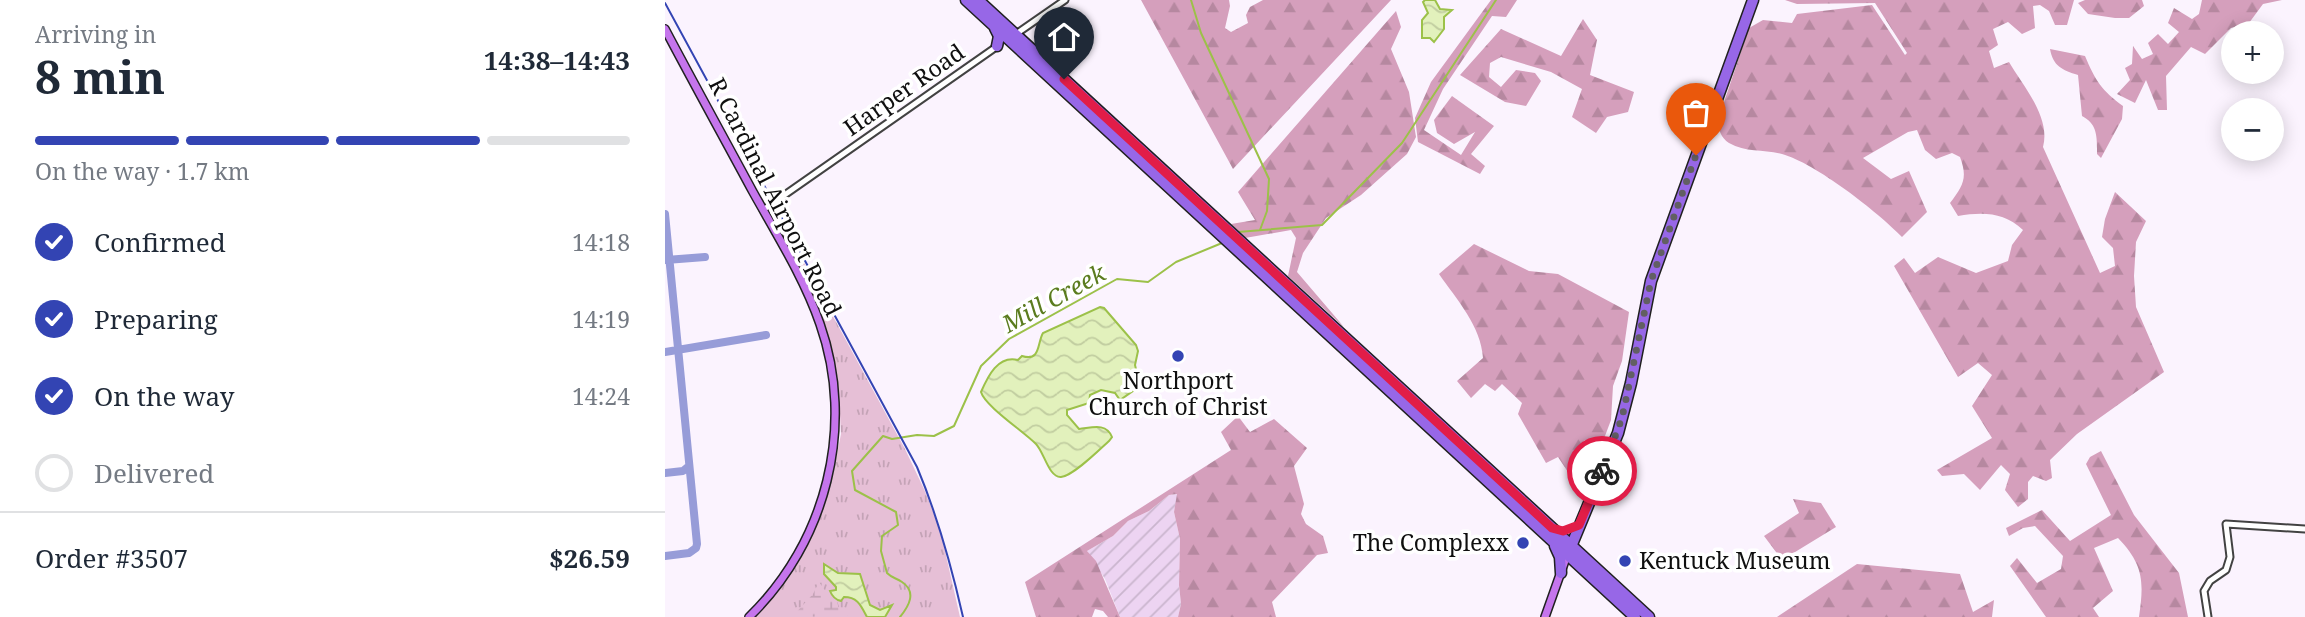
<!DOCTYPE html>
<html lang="en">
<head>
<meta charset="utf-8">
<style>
  :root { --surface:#fff; --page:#f6f6f7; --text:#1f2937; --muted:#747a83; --line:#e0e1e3; --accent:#3344b3 }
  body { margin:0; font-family:"Noto Serif",serif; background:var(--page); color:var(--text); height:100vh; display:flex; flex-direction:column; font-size:26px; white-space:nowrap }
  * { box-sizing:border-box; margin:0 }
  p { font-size:23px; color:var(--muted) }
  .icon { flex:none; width:38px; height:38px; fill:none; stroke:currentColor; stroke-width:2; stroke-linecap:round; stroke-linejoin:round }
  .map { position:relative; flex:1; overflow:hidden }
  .side { display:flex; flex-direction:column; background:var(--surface); width:665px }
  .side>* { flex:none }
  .controls { position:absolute; left:1556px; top:21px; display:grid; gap:14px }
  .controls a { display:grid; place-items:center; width:63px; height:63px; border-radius:50%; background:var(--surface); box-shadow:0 4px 18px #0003; font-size:35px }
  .pin { position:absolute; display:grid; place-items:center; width:60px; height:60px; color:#fff; margin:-72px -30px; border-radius:50% 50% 50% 0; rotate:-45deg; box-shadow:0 0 7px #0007 }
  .pin .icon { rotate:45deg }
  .courier { position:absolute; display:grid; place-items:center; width:70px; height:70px; margin:-35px; border:5px solid #e11d48; border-radius:50%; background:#fff; color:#222; box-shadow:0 2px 9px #0007 }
  .overview em { font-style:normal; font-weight:700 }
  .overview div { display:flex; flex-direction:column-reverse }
  .overview { display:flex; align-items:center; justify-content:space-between; height:119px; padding:0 35px }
  h1 { font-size:46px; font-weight:700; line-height:52px }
  .bar { display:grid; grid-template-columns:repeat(4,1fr); gap:10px 7px; align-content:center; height:84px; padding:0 35px }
  .bar i { height:9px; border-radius:5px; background:var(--line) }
  .bar .current { background:var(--accent) }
  .bar p { grid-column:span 4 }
  .line { display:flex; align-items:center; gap:18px; padding:0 35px; border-top:2px solid var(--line) }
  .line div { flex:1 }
  ol { padding:0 35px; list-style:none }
  li { display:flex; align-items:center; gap:21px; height:77px }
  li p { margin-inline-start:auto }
  li .icon { padding:7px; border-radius:50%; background:var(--accent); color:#fff; stroke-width:4 }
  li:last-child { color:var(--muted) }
  li i { width:38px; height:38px; border:4px solid var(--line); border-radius:50% }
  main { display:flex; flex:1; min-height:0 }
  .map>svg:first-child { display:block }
  .farmland { fill:url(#farmland-furrows) }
  .grass { fill:url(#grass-tufts) }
  .forest { fill:url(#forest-firs) }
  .wetland { fill:url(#wetland-marsh) }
  .water { fill:url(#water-waves); stroke:#9cc149; stroke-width:2 }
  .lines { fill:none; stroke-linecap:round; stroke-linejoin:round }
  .stream { stroke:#9cc149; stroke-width:2 }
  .taxiway { stroke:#979cd8; stroke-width:8 }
  .minor-casing { stroke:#424242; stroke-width:9 }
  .major-casing { stroke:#202020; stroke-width:10 }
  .highway-casing { stroke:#202020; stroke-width:13 }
  .minor { stroke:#fff; stroke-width:5 }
  .major { stroke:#c575ec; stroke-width:7 }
  .highway { stroke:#9767e7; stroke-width:10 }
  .rail { stroke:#3344b3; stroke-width:2 }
  .done { stroke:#625f63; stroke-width:7; stroke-dasharray:0 12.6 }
  .route { stroke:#e11d48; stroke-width:9 }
  .poi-dot { fill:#3344b3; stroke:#fff; stroke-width:2.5 }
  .labels { text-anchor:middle; stroke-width:7; stroke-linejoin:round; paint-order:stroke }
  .street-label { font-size:23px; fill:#0f0f0f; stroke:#fff }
  .poi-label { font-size:23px; fill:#0f0f0f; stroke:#fff }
  .water-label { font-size:24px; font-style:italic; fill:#5b7c1f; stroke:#fff }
</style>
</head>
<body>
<main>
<section class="side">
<div class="overview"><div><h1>8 min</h1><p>Arriving in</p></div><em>14:38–14:43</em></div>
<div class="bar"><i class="current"></i><i class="current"></i><i class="current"></i><i></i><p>On the way · 1.7 km</p></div>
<ol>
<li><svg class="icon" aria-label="check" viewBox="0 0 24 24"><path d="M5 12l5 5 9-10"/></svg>Confirmed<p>14:18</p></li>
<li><svg class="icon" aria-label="check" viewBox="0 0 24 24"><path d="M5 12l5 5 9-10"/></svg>Preparing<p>14:19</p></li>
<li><svg class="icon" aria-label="check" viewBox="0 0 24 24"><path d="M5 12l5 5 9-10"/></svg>On the way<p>14:24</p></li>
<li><i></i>Delivered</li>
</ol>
<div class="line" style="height:91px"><div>Order #3507</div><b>$26.59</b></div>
</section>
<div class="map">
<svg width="1640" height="617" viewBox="0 0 1640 617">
  <defs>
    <pattern id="farmland-furrows" width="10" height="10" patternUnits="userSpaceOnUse" patternTransform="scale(1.75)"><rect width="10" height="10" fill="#edd4f2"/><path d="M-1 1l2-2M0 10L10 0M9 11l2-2" fill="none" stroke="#cab5ce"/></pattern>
    <pattern id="grass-tufts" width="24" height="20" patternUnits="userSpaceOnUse" patternTransform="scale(1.75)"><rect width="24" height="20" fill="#e6bfd6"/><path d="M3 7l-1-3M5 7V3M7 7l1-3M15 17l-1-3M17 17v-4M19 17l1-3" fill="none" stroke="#c4a3b6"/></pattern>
    <pattern id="forest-firs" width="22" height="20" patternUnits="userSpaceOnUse" patternTransform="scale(1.75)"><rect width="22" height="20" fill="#d59fbc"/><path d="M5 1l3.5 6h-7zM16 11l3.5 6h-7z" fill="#b688a0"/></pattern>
    <pattern id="wetland-marsh" width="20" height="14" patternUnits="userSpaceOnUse" patternTransform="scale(1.75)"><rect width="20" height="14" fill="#e6bfd6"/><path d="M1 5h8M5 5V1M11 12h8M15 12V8" fill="none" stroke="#c4a3b6"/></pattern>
    <pattern id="water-waves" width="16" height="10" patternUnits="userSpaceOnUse" patternTransform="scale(1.75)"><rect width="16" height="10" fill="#e2f1bc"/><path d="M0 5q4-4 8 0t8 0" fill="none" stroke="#c1cda0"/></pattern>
  </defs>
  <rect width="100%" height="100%" fill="#fbf3fe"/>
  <path class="farmland" d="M513,494L509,512L515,539L514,585L516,604L513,617H455L440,579L422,551L448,536L463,521L484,511L504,495Z"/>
  <path class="grass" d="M112,213L240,449L259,489L275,529L295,617H87L119,581L148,533L168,474L176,434L173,379L158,323L114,232C113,226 109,220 109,215Z"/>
  <path class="forest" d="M476,0H564L565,6L560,28L566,32L583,23L581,15L585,7L598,0H726L568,169Z
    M826,0H852L841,17L827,16L778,89L759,130L796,155L810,132L789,144L772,133L769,120L787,96L829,126L806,154L820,166L815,174L753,142L750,118L766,82Z
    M1120,0H1409L1402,25H1390L1384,11L1375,5L1368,6L1370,28L1357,34L1343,22L1328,29L1333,45L1324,51L1329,68L1344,62C1358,86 1386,117 1378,147L1435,273L1450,266L1448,248L1437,237L1440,219L1450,192L1481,221L1471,242L1469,276L1471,307L1499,372L1412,434L1385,460L1387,478L1381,481L1368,476L1363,482V499L1353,507L1340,490L1345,474L1336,465L1315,490L1299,474L1277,476L1272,470L1327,438L1307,406L1327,375L1313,363L1293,377L1229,266L1239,258L1250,273L1273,257L1311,273L1343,261L1347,245L1358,230C1339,212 1318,212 1293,216L1285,203C1298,186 1303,178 1295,157L1287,153L1271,159L1260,150L1252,130L1243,132L1198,158L1226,179L1244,171L1262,212L1237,237C1213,212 1150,163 1117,154C1099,149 1081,153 1064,143C1056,138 1053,129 1053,120L1084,28L1098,20L1127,23L1132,14L1207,5L1240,55L1242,53L1210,3L1132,4Z
    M1420,0H1477L1479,6L1464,18H1450L1423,14L1413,3Z
    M1537,0H1617L1598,4L1584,23L1566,28L1540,54L1526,47L1501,76L1502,110H1493L1481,80L1470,103L1452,94L1465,80L1460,68L1467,64L1468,46L1477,59L1488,54L1483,43L1493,34L1503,44L1514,32L1503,23L1509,8L1527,19L1534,14Z
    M731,11L736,27L726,49L744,92L751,137L742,154L696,195L661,218L638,253L632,272L679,327L623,276L631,238L626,230L580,238L566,224L590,220L573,192Z
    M918,19L932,40L925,75L969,92L963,112L942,117L931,133L907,117L917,89L886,72L836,57L825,63L824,77L836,87L851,70L870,73L876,81L861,106L840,102L795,75L836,29L896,56Z
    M1385,49L1420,56C1430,80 1437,91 1458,106L1457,119L1436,158L1432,154C1432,138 1433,124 1417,116L1413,75C1397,70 1388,66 1385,49Z
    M809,244L864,271L893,274L964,312L957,361L948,386L946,420L934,452L920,440L912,448L925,470L918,476L907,478L893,457L881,463L853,414L857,403L837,384L830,391L820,384L806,398L792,381L818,358C816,326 792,300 774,274Z
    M573,416L585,432L609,419L642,448L629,466L639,504L636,514L641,524L658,536L663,553L652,555L607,602L611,617H513L516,604L514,585L515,539L509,512L512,494L504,495L484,511L463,521L448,536L422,551L431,561L455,617H443L438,611L430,609L427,617H371L360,582L566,450L556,432Z
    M1436,451L1469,515L1514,573L1523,617H1474C1479,582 1479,565 1453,538L1429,548L1448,591L1428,608L1434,617H1381L1345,566L1352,558L1372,583L1396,569L1398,556L1370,526L1358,528L1344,536L1341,528L1377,510L1405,541L1446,515L1421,464L1425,457Z
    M1128,499L1156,503L1171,527L1117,560L1099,536L1134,513Z
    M1192,564L1295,574L1308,612L1329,600L1327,617H1112Z"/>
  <path class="wetland" d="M154,582L164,596L167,595L172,601L174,610L183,616L127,617L148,594Z"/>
  <path class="water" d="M760,0H770L775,9L787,10L779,17V29L769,42L765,38H757V20L763,13L758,2Z
    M435,307L439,308L471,345L473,351L470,365L475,386L455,400L450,393L436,390L425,395L424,403L402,410V415L414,429C426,428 441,422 447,437L444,441C434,450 408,476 396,477C384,478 379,452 371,444C358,431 320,406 316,392C323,376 333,355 353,360L357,356C376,362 372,343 378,333Z
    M159,564L173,573L195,574L205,605L215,610L227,605L220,617H202C196,606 193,597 179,597L176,601C171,600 167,596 165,591L171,590V587L159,574Z"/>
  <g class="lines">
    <path class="stream" d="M526,0L536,33L604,179L602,211L595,230
      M573,232L657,225L737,143L831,0
      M235,617C244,606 252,592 237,582C231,578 227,578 222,573L216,551L217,536L233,525L231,512L190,490L187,471L218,436L227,439L252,435L269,436L289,426L316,366L344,339L452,279L483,282L511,262L557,243"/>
    <path class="taxiway" d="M0,214L32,544L31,548L24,553L0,556
      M1,260L40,257
      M0,352L101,335
      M0,473L18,471L24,466"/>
    <g class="minor-casing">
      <path id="minor" d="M351,34L400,0
        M98,210L334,45
        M1543,617L1539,591L1545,581L1561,570L1565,557L1561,524L1640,529"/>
    </g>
    <g class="major-casing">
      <path id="major" d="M0,29C29,84 59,138 88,192C112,235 139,278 155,324C191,426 161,543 84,617
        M880,617L902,555"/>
    </g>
    <g class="highway-casing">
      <path id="highway" d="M301,0L970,617
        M313,0L984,617
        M330,28L334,36L332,46
        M890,546L895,557L896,573
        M905,549L953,433L966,383L986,281L1088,0"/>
    </g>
    <use href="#minor" class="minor"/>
    <use href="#major" class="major"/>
    <use href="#highway" class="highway"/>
    <path class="rail" d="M0,3L252,467C273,517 286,564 298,617"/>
  </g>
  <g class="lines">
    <path class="done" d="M937,471L957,418L986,281L1031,155"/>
    <path class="route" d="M399,79L887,528L898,531L914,525L937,471"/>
  </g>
  <g class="poi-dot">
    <circle cx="513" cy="356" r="7"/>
    <circle cx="858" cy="543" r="7"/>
    <circle cx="960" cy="561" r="7"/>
  </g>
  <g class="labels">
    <g class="street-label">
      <text transform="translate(239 90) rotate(-35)" y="8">Harper Road</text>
      <text transform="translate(110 197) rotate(63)" y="8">R Cardinal Airport Road</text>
    </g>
    <g class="poi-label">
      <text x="513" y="389">Northport<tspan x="513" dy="26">Church of Christ</tspan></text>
      <text x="844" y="551" text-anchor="end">The Complexx</text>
      <text x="974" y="569" text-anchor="start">Kentuck Museum</text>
    </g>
    <g class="water-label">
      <text transform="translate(389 299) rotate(-29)" y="8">Mill Creek</text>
    </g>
  </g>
</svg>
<div class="controls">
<a>+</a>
<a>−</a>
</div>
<div class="pin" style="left:1031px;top:155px;background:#ea580c"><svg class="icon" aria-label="bag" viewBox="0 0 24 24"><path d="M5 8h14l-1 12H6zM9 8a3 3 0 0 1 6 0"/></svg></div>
<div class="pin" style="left:399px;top:79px;background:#1f2937"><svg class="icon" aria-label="home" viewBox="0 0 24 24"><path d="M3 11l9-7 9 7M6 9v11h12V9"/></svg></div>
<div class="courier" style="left:937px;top:471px"><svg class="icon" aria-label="bike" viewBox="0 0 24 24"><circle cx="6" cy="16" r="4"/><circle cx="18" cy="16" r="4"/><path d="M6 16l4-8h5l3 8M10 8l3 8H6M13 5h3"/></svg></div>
</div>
</main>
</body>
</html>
